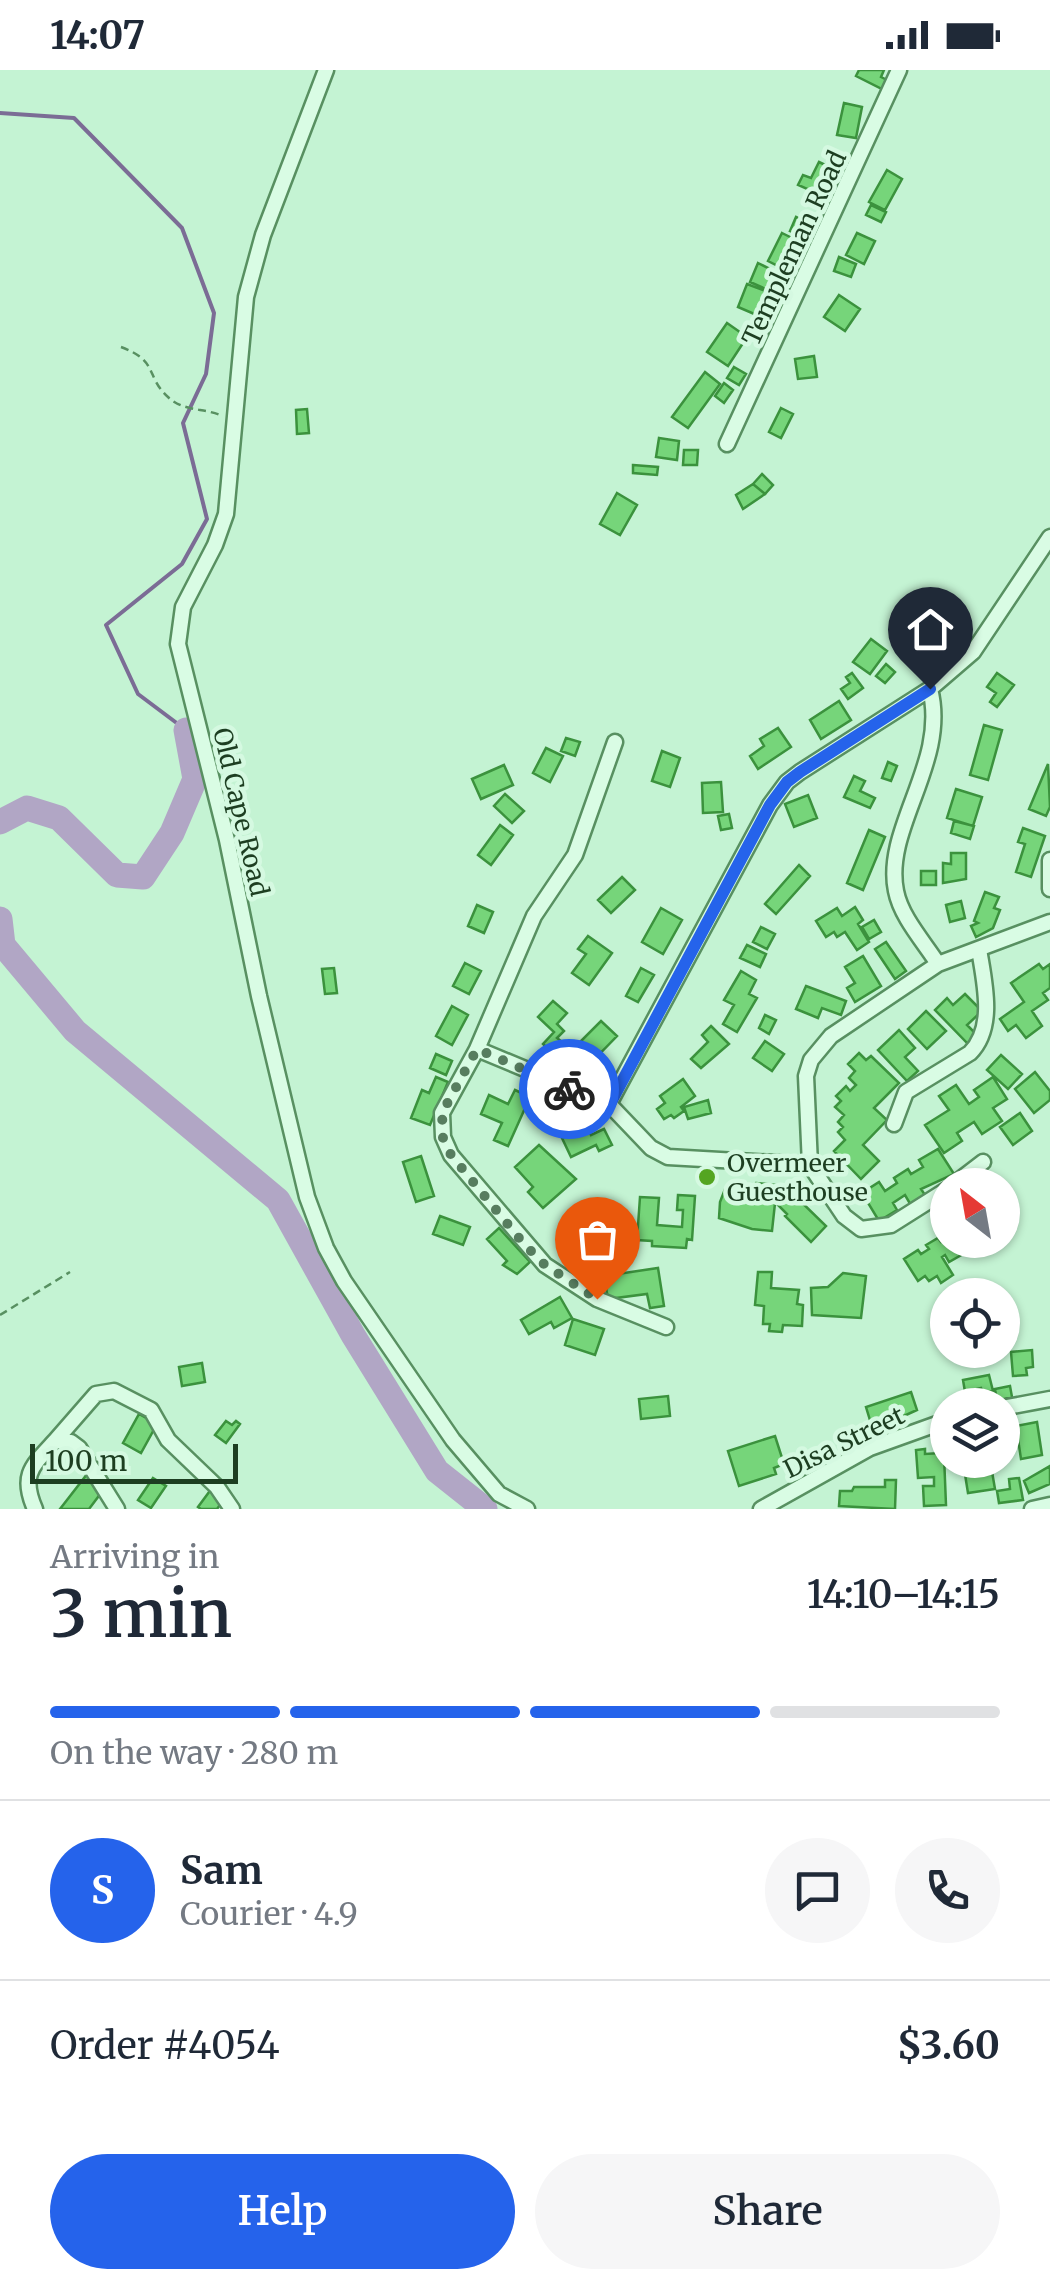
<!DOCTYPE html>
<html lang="en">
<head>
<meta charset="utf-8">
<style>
  :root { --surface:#fff; --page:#f6f6f7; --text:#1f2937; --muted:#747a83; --line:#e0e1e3; --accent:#2563eb }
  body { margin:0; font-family:Merriweather,serif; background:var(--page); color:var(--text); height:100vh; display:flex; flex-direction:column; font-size:38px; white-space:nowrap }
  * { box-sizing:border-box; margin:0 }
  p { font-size:32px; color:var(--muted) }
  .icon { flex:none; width:55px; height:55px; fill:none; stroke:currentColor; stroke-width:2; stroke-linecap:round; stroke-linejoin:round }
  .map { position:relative; height:1439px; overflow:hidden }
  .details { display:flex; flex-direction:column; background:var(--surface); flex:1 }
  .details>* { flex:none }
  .needle { width:65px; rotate:329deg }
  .controls { position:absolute; left:930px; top:1098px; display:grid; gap:20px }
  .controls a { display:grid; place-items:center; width:90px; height:90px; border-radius:50%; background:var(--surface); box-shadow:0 2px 8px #0004; font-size:50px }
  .scale { position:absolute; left:30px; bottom:25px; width:208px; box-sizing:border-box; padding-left:10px; border:5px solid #1d3e21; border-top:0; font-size:28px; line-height:35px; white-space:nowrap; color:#1d3e21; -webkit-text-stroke:8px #d5f9e1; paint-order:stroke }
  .pin { position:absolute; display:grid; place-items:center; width:85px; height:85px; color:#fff; margin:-102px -42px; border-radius:50% 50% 50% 0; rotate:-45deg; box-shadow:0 0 10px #0007 }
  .pin .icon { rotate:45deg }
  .courier { position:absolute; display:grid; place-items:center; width:100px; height:100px; margin:-50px; border:8px solid #2563eb; border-radius:50%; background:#fff; color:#222; box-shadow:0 2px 12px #0007 }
  .overview em { font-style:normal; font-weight:600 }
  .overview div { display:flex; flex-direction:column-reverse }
  .overview { display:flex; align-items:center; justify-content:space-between; height:170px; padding:0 50px }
  h1 { font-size:65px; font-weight:600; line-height:75px }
  .bar { display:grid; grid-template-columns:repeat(4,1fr); gap:15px 10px; align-content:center; height:120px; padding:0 50px }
  .bar i { height:12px; border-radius:8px; background:var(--line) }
  .bar .selected { background:var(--accent) }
  .bar p { grid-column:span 4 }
  .line { display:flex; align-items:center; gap:25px; padding:0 50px; border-top:2px solid var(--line) }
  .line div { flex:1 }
  .round { display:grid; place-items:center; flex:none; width:105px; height:105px; border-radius:52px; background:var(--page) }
  .button { display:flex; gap:20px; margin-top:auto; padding:20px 50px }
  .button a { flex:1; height:115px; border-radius:60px; background:var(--accent); color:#fff; font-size:40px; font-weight:600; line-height:115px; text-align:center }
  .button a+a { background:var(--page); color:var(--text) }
  .status { display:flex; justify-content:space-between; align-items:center; height:70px; padding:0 50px; background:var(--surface); direction:ltr }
  .status svg { height:28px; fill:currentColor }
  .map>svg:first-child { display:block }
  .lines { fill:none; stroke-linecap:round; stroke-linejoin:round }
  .stream { stroke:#7b6c95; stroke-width:4 }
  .river { stroke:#b1a6c5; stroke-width:25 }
  .building { fill:#76d57a; stroke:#3b923d; stroke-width:2.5 }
  .minor-casing { stroke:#589061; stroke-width:19 }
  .path { stroke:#589061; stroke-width:2.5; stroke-dasharray:8 5; stroke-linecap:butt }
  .minor { stroke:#d9fce4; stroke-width:14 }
  .done { stroke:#577d5f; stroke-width:10; stroke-dasharray:0 18 }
  .route { stroke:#2563eb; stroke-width:12 }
  .poi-dot { fill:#54a521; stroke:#d5f9e1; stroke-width:4 }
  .labels { text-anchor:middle; stroke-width:9; stroke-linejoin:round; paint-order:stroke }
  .street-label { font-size:25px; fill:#1d3e21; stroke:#d5f9e1 }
  .poi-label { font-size:25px; fill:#1d3e21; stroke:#d5f9e1; text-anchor:start }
</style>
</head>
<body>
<div class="status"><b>14:07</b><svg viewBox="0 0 49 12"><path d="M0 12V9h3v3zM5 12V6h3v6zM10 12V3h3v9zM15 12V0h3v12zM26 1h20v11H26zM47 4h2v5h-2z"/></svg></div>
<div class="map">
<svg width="1050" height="1439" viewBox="0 0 1050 1439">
  <rect width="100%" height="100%" fill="#c4f3d3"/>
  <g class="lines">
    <path class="stream" d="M0,43L74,48L182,158L214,243L206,304L183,353L207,449L182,494L106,555L138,624L186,660"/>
    <path class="river" d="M0,752L27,738L59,748L117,805L143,807L172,763L195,709L186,660
      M0,849L3,875L75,961L278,1130L353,1265L437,1401L485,1439"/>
  </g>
  <path class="building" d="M859,0H884L881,7L887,10L882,19L856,6Z
    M844,33L862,37L856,68L837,65Z
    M819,92L840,102L828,128L798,115L803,105L811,108Z
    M887,100L902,109L885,140L869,132Z
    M871,135L886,142L881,152L866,145Z
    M796,147L809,153L803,166L790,161Z
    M782,163L798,171L784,199L768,191Z
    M857,163L875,171L864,194L846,185Z
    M839,187L856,194L851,207L834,201Z
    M758,193L788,208L785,214L773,209L768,220L750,212Z
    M747,214L768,222L759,246L738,237Z
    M839,225L860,239L845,261L824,247Z
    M727,253L747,267L728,296L707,282Z
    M814,286L817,307L798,309L795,289Z
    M734,297L746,304L739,315L727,308Z
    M705,302L720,314L688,358L672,347Z
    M724,313L733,320L724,333L715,326Z
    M781,338L793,344L781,368L769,362Z
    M307,339L309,363L297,364L296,340Z
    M659,368L679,371L677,390L656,387Z
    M684,380H698L697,395H683Z
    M633,395L658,397L657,405L633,403Z
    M762,404L773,415L765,424L753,414Z
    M753,414L765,424L743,439L736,425Z
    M617,423L637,435L620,465L600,454Z
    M946,551L965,561L953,583L934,572Z
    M871,569L887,581L870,604L853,592Z
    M886,594L895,602L885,613L876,606Z
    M852,603L863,618L848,629L841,619L850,613L846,607Z
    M997,603L1014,615L997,637L990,632L996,623L987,617Z
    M839,631L851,650L821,669L810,650Z
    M984,655L1002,660L988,710L970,705Z
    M778,658L791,677L758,699L750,686L764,676L760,669Z
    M566,668L580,672L575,686L561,681Z
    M546,678L563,686L550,712L533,703Z
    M662,681L680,688L670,717L652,711Z
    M888,692L897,696L891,711L882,708Z
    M1048,694L1050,737L1046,746L1029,739Z
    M504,695L513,715L481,729L472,709Z
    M854,706L865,711L860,721L875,728L870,738L844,727Z
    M721,712L723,742L703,743L702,713Z
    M956,719L982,727L973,756L947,748Z
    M505,724L524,741L512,753L494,736Z
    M808,725L817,748L794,757L785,734Z
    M729,744L732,758L721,760L718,746Z
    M954,751L974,756L970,769L951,763Z
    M500,755L513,765L491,795L478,785Z
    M1023,758L1045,766L1031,807L1016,802L1025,774L1018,772Z
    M869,760L885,767L863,820L847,813Z
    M951,783H966V809L943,813V793L951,794Z
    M799,795L810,806L776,844L765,834Z
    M921,801H936V815H921Z
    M622,807L635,820L611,843L598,830Z
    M985,822L999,827L994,838L1000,840L993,858L976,867L971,856L978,853L974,851Z
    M961,831L965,848L950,852L946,835Z
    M477,835L493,842L484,863L468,856Z
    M855,837L863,850L858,854L869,872L857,880L845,862L837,867L834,862L826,867L816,851L837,838L842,846Z
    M661,838L682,850L663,884L642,872Z
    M874,850L881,862L869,869L862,857Z
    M761,857L775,864L767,879L753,872Z
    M588,866L612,883L589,915L572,903L586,884L578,879Z
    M886,872L906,901L895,909L875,879Z
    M747,875L766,884L760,897L740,888Z
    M863,886L881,916L855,932L847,918L855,913L845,897Z
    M465,893L481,901L469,924L453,916Z
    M1039,894L1043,899L1050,894V918L1043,923L1048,930L1032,941L1042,956L1026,968L1016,955L1008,961L1000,949L1024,932L1011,913Z
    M334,898L337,923L325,924L322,899Z
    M641,898L654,905L638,932L626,926Z
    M741,901L756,910L749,924L757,928L737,962L723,954L734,935L724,930Z
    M806,916L846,931L841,945L822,938L818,948L796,939Z
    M965,924L982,941L967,955L979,967L970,976L935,940L947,928L953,935Z
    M553,931L567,943L557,954L564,961L557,968L562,972L552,983L543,974L554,962L538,947Z
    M452,936L468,945L452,975L436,966Z
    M926,941L946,961L927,979L908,959Z
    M765,945L776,950L769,964L759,958Z
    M601,951L617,966L580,1004L564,988Z
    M711,956L729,974L701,998L691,989L708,972L702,965Z
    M899,960L915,978L905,987L918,1001L907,1011L878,980Z
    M765,971L784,984L772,1001L753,988Z
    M859,983L866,990L871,986L899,1013L874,1038L887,1050L863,1075L879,1091L861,1109L834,1081L845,1070L838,1062L843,1057L838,1052L844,1045L835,1037L841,1031L836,1026L846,1016L850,1021L856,1015L849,1008L855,1001L848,994Z
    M436,984L452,991L446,1005L430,998Z
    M1001,985L1022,1004L1008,1019L987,1000Z
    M1035,1002L1050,1021V1030L1034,1043L1015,1019Z
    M436,1007L448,1012L430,1055L411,1048L422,1020L429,1023Z
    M993,1007L1007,1029L993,1038L1002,1051L982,1064L974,1052L957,1063L962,1071L944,1083L925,1055L949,1040L939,1026L956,1015L969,1034L979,1027L974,1020Z
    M683,1009L695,1026L681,1037L684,1041L674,1048L671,1045L664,1049L657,1039L665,1033L660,1026Z
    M515,1020L530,1027L508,1076L494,1070L502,1053L481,1044L489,1025L508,1034Z
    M708,1030L711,1043L688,1049L684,1037Z
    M1020,1043L1032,1061L1013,1075L1000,1057Z
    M587,1056L591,1065L604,1059L612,1075L599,1081L596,1075L571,1087L562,1068Z
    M539,1075L576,1109L543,1138L528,1122L533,1117L515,1097Z
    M938,1079L954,1104L921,1119L927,1128L912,1137L905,1125L893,1133L897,1140L879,1151L862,1123L879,1112L885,1121L897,1113L894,1108L908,1099L911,1104L923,1097L919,1090Z
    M421,1086L434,1126L416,1132L403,1092Z
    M756,1113L777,1115L772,1161L752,1159L719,1148L720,1132L725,1119L753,1121Z
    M791,1122L826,1156L811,1172L785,1146L787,1144L778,1135Z
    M678,1125L695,1126L692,1170L687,1169L686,1178L652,1176V1171L637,1170L640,1127L659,1128L657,1155L682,1157L683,1140H677Z
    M585,1133L605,1155L616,1145L630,1160L598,1189L564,1152Z
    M440,1146L470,1157L463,1175L433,1164Z
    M948,1156V1170H964L970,1180L949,1192L945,1185L942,1187L953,1205L941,1213L937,1206L929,1211L925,1206L918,1211L904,1189L918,1180L921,1184L929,1179L926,1175L938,1168L941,1172L944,1171L939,1162Z
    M499,1158L530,1192L517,1204L503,1195L507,1191L487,1169Z
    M658,1198L664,1236L650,1238L647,1224L608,1229L604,1206Z
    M758,1202H772L771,1218L799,1220L797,1234L803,1235L802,1256L783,1255L782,1262L769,1261L770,1254H763L764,1236L755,1235Z
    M843,1203L866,1206L861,1248L812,1245L811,1218L828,1217Z
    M560,1227L572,1248L554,1258L551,1252L529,1264L521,1250Z
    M573,1249L604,1259L595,1285L565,1275Z
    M1032,1280L1033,1297L1026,1298L1027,1305L1013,1306L1011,1282Z
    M202,1293L205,1312L182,1316L179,1297Z
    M989,1305L993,1321L983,1323L981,1318L965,1322L963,1310Z
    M1010,1316L1012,1327L997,1331L995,1319Z
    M911,1322L917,1340L873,1360L866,1337Z
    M668,1326L670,1346L641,1349L639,1329Z
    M139,1344L157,1354L141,1383L123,1373Z
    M226,1351L232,1355L236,1351L240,1354L226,1373L215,1365Z
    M1037,1352L1042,1385L1021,1389L1016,1356Z
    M775,1366L784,1394L774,1398L776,1404L739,1416L728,1381Z
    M948,1369V1385H944L946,1435L924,1436L923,1416H934V1407L918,1408L916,1380L925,1379V1384L941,1383L940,1370Z
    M990,1390L995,1419L968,1423L963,1392Z
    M1050,1396V1414L1029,1423L1024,1411Z
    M88,1403L104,1419L89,1439H60Z
    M153,1408L166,1416L151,1438L138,1430Z
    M1019,1408L1023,1430L999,1433L997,1421L1010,1419L1009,1409Z
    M885,1410H896L895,1439L839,1436L840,1421H852L854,1417H885Z
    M212,1418L225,1428L217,1439H201L198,1437Z"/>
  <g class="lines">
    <g class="minor-casing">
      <path id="minor" d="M326,0L263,165L246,227L226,444L215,475L183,537L178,574L227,770L259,926L307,1127L326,1178L344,1211L453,1370L499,1424L527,1439
        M727,374L899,0
        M615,672L575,785L534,846L477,979L442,1043L443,1067L451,1085L545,1195L597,1229L666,1257
        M1050,790V819
        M938,894C924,872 901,847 896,821C883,758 949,692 930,619L973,582L1050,467
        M477,979L609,1034L651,1078L668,1087L810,1095L806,1006L811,990L831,966L938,894L1050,852
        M609,1034L770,735L787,712L800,702L930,619
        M894,1054L906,1022L970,983C996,957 984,911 979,879
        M810,1095L844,1146L861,1159L891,1155L948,1119
        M953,1115L983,1092
        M1002,1338L1050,1329
        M55,1371L96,1324L114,1321L151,1340L168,1370L217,1417L232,1439
        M35,1439C20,1405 32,1396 55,1371L71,1372L79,1378L117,1439
        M761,1439L870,1378L948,1350
        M1032,1439L1050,1435"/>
    </g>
    <path class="path" d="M121,277C159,291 145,306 168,327C182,341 203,338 220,345
      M0,1245L70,1202"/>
    <use href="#minor" class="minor"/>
  </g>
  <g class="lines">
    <path class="done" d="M569,1019L477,979L442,1043L443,1068L451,1085L524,1174L545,1195L597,1229"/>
    <path class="route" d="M569,1019L610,1034L770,735L787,712L800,702L930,619"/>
  </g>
  <circle class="poi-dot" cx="707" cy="1107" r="10"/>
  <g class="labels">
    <g class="street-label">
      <text transform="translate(794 178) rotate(-65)" y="9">Templeman Road</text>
      <text transform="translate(241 742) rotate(77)" y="9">Old Cape Road</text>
      <text transform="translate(844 1372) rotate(-26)" y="9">Disa Street</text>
    </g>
    <g class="poi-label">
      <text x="727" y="1102">Overmeer<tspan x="727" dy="29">Guesthouse</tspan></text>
    </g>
  </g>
</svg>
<div class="controls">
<a><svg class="needle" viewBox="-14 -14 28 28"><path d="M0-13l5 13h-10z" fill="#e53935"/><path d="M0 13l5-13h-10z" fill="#747a83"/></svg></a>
<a><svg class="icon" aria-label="locate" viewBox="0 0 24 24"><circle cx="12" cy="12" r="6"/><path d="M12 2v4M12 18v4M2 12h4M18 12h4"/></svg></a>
<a><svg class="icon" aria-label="layers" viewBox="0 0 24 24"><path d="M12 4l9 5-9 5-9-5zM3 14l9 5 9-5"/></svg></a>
</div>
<div class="scale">100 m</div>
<div class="pin" style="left:597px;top:1229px;background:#ea580c"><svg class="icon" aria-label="bag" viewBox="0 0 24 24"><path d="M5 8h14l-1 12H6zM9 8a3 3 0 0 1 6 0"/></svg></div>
<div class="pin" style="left:930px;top:619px;background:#1f2937"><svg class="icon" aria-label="home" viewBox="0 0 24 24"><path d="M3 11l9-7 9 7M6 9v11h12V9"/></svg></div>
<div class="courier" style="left:569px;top:1019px"><svg class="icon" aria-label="bike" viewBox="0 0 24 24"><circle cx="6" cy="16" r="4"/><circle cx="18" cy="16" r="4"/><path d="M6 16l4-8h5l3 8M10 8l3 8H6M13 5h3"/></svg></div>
</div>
<section class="details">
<div class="overview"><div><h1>3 min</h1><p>Arriving in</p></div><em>14:10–14:15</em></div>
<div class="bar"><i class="selected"></i><i class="selected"></i><i class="selected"></i><i></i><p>On the way · 280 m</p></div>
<div class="line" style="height:180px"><b class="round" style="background:var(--accent);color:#fff">S</b><div><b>Sam</b><p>Courier · 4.9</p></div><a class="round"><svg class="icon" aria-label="chat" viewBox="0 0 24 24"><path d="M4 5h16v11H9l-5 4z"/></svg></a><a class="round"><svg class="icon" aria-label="phone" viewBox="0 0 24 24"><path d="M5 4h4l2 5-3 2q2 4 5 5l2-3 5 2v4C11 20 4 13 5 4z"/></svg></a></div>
<div class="line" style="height:130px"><div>Order #4054</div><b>$3.60</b></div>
<div class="button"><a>Help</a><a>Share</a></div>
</section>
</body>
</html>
